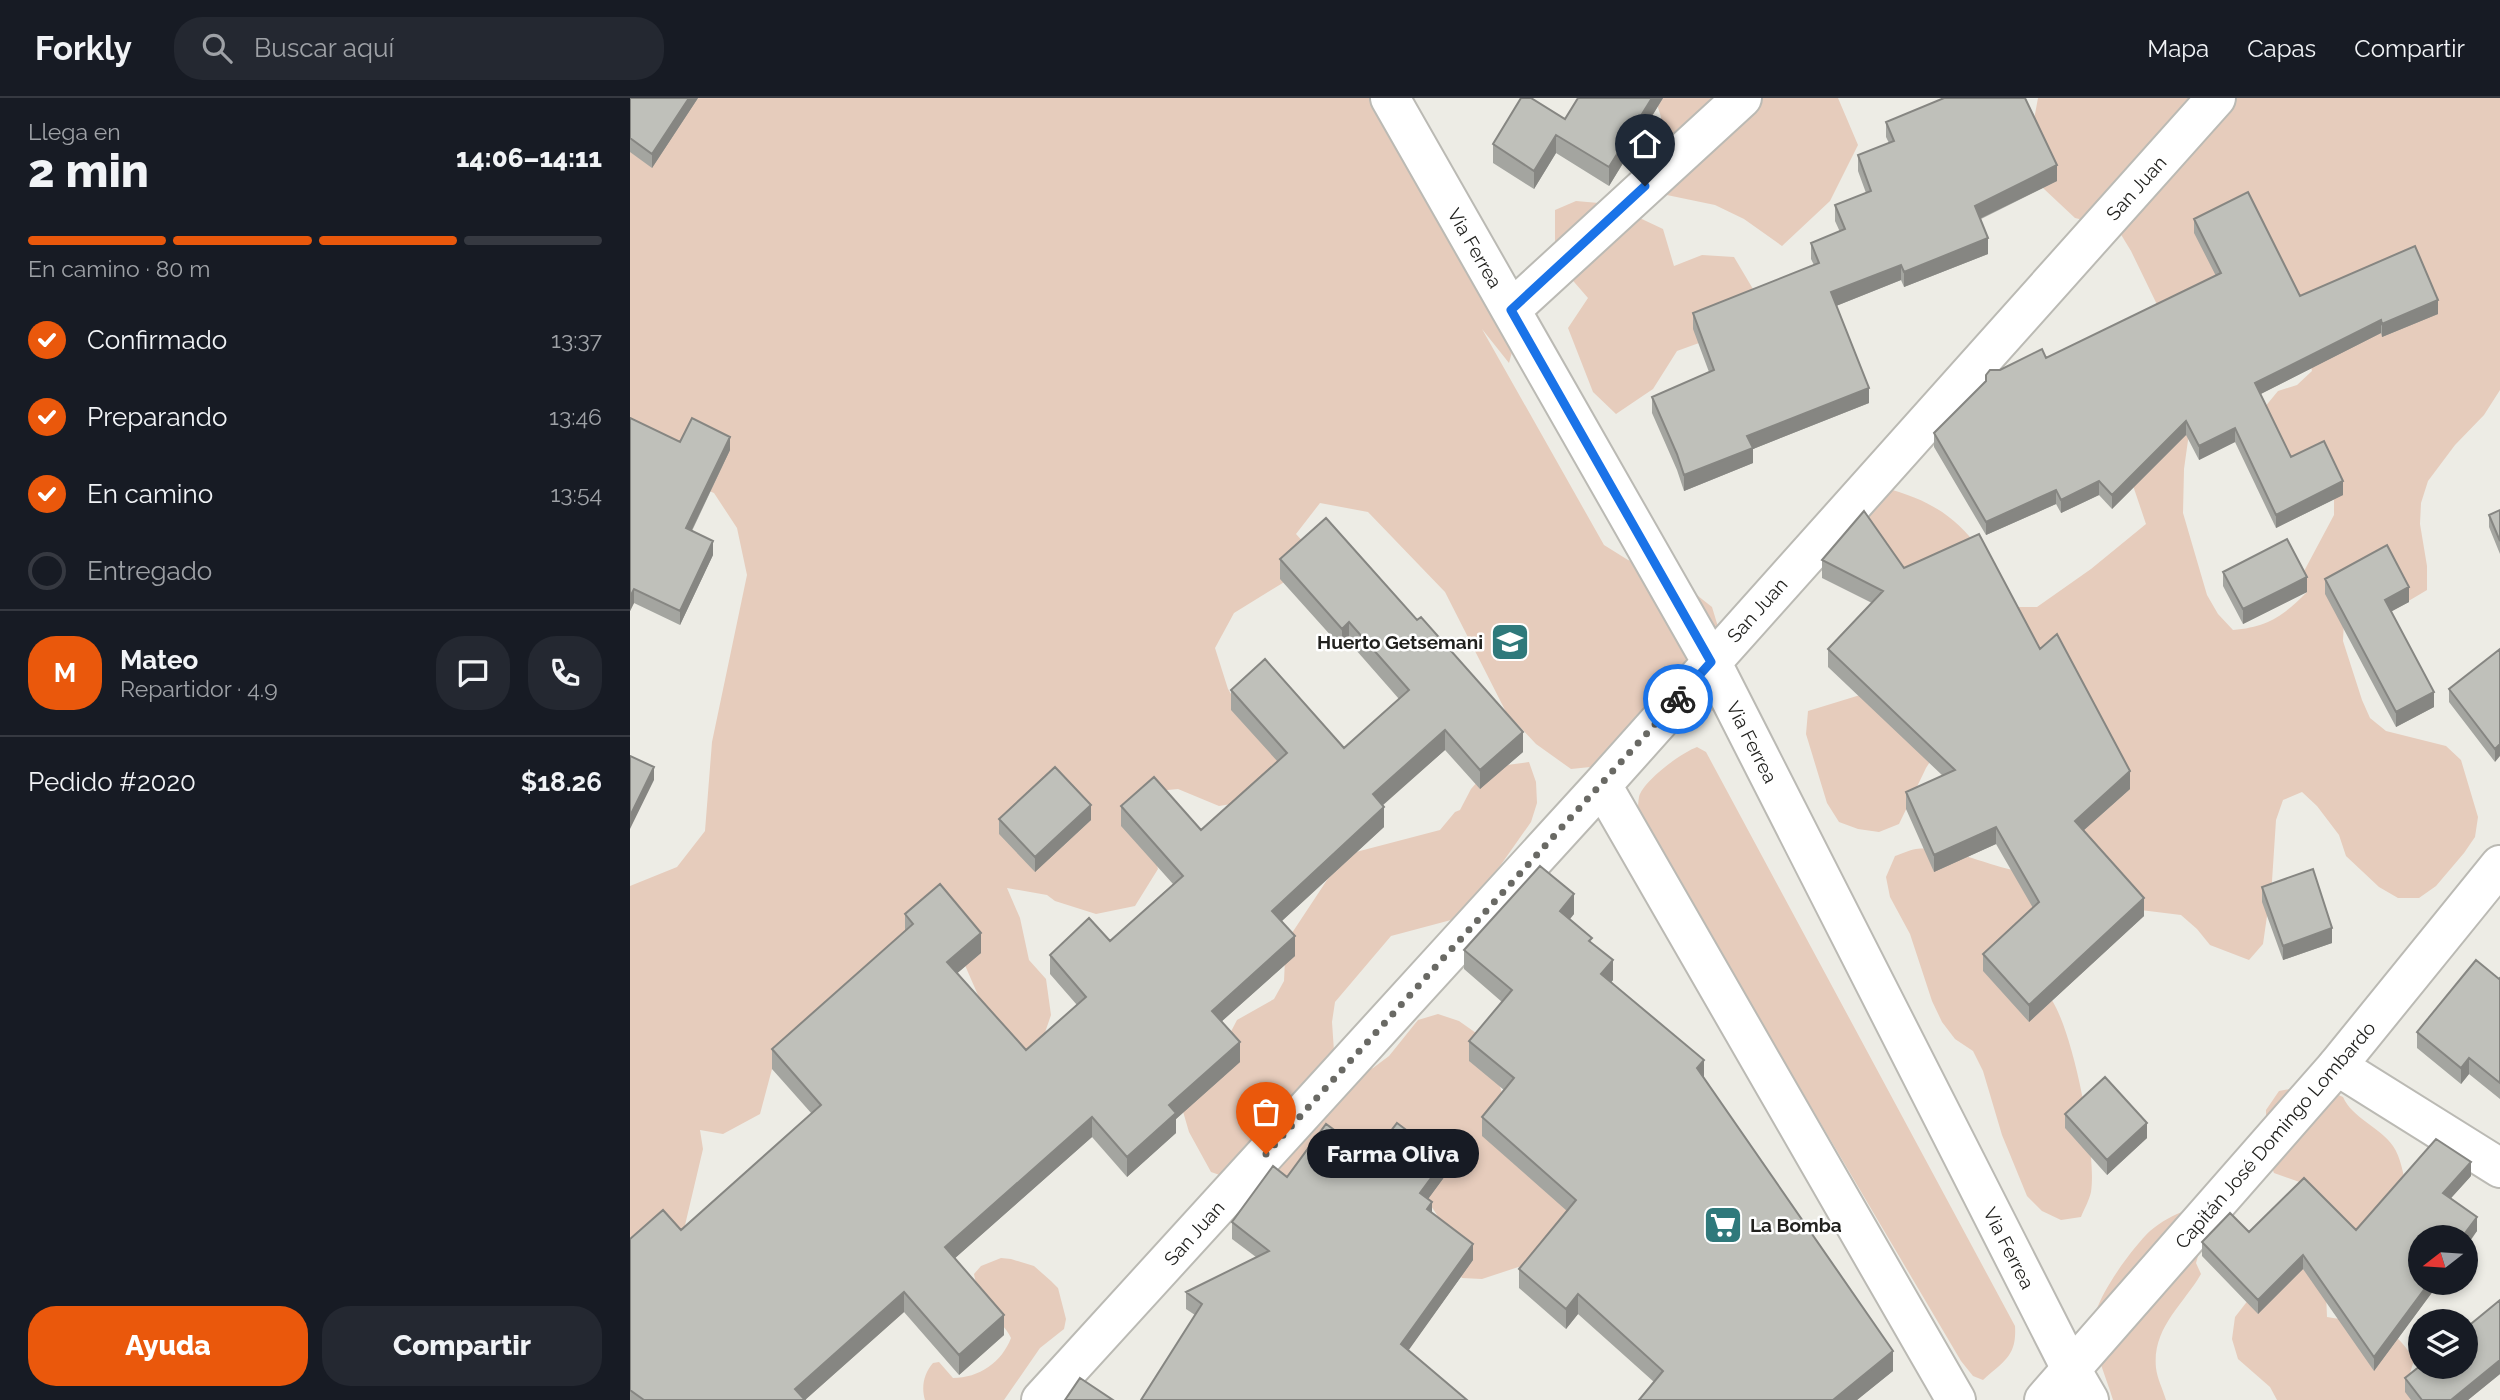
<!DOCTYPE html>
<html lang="es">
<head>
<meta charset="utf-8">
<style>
  :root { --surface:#171b24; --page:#242831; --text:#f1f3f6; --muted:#9ea1a6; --line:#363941; --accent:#ea580c }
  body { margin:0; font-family:Raleway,sans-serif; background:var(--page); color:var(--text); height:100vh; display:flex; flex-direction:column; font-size:26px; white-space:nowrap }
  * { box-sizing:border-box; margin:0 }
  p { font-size:23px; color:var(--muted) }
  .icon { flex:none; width:38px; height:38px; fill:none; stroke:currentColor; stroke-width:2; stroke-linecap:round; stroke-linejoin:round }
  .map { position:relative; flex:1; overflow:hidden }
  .details { display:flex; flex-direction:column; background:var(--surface); width:630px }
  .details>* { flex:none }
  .needle { width:46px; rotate:253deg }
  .buttons { position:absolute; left:1778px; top:1127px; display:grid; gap:14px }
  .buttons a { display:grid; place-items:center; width:70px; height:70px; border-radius:50%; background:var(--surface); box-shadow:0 4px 10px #0003; font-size:35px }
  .pin { position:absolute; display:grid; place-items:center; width:60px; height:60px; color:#fff; margin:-72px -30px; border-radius:50% 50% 50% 0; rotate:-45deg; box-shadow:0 0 7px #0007 }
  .pin .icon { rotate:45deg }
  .courier { position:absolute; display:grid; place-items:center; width:70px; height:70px; margin:-35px; border:5px solid #1a73e8; border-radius:50%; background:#fff; color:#222; box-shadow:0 2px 9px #0007 }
  .bubble { position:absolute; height:49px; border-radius:24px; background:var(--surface); box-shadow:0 4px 10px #0003; font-size:23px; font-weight:800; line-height:49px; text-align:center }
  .summary em { font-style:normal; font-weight:800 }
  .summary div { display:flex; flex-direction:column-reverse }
  .summary { display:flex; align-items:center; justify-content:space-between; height:119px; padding:0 28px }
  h1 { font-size:46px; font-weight:800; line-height:52px }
  .bar { display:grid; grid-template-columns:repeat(4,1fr); gap:10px 7px; align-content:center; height:84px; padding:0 28px }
  .bar i { height:9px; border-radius:5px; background:var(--line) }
  .bar .active { background:var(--accent) }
  .bar p { grid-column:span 4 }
  .line { display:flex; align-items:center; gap:18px; padding:0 28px; border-top:2px solid var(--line) }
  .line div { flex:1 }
  .round { display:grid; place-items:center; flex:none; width:74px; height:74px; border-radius:28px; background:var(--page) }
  ol { padding:0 28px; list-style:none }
  li { display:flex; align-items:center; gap:21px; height:77px }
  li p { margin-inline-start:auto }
  li .icon { padding:7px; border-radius:50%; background:var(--accent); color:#fff; stroke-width:4 }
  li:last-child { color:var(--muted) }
  li i { width:38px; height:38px; border:4px solid var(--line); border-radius:50% }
  .button { display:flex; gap:14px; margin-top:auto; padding:14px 28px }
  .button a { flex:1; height:80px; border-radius:28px; background:var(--accent); color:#fff; font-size:28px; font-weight:800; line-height:80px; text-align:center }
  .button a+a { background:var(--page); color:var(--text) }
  header { display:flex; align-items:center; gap:42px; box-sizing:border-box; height:98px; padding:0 35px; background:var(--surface); border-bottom:2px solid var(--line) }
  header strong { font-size:33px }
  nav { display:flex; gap:38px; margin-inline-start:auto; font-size:24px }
  .search { width:490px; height:63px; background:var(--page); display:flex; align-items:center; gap:18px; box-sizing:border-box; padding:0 24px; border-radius:28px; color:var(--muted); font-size:26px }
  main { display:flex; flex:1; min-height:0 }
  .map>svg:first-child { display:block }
  .green { fill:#e6ccbc }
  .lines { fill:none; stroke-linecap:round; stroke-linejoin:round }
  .street-casing { stroke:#bbbab4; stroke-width:42 }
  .secondary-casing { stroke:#bbbab4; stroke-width:42 }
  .street { stroke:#fff; stroke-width:38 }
  .secondary { stroke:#fff; stroke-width:38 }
  .wall { fill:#a4a5a0 }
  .shaded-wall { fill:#868682 }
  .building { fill:#bfc0ba; stroke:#868682; stroke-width:2 }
  .done { stroke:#696964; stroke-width:7; stroke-dasharray:0 12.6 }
  .route { stroke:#1a73e8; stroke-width:9 }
  .labels { text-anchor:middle; stroke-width:5; stroke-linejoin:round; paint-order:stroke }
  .street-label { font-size:19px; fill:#22221f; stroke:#fff }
  .poi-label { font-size:19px; font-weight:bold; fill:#22221f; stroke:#fff; text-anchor:end }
</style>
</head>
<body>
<header>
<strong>Forkly</strong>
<div class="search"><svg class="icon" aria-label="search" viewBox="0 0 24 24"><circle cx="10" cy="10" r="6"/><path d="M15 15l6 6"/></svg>Buscar aquí</div>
<nav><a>Mapa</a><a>Capas</a><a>Compartir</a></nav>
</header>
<main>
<section class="details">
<div class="summary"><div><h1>2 min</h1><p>Llega en</p></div><em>14:06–14:11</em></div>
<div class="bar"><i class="active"></i><i class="active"></i><i class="active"></i><i></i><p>En camino · 80 m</p></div>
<ol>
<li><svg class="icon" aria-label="check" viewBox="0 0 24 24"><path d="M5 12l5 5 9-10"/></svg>Confirmado<p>13:37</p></li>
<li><svg class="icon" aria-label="check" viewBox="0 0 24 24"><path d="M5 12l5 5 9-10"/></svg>Preparando<p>13:46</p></li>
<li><svg class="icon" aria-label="check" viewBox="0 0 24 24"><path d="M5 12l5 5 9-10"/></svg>En camino<p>13:54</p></li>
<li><i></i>Entregado</li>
</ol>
<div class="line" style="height:126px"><b class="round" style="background:var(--accent);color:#fff">M</b><div><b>Mateo</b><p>Repartidor · 4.9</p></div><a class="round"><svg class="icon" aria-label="chat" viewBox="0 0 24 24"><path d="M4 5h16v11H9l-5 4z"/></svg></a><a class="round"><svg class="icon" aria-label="phone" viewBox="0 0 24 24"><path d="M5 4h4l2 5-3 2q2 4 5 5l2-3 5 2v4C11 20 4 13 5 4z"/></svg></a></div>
<div class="line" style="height:91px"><div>Pedido #2020</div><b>$18.26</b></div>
<div class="button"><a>Ayuda</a><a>Compartir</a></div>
</section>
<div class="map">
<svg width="1870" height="1302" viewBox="0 0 1870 1302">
  <rect width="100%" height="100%" fill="#edece5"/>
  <path class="green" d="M0,0H767L891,222L879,265L852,231L974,447L998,462L1039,475L1082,509L1099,565L1095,608L1014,639L980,667L941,671L906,646L876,614L815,494L738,414L690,405L666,436L685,457L656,483L604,515L585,550L598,591L619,626L680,681L626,702L589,708L548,691L507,695L528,771L505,808L466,816L425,803L417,797L377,790L390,820L399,862L416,881L421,917L410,949L394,964L351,904L334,865L142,971L130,1016L93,1036L70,1032L73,1051L47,1161L0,1162V788L47,769L75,733L82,644L117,477L107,430L84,395L4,362L0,355Z
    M1025,0H1208L1228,47L1200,103L1152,148L1114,121L1085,107L1032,96L1031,19Z
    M1408,0H1870V292L1854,317L1825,347L1798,383L1791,405L1790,426L1797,468V492L1755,517L1714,522L1713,543L1732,602L1740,620L1756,633L1816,648L1831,662L1848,719L1845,739L1834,755L1806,788L1789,800H1768L1749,789L1716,758L1709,737L1687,708L1672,694L1653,702L1646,722L1642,783L1633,846L1619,862L1580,847L1567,831L1551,817L1486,809L1410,888C1414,893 1420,898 1423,904C1444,939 1467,1054 1461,1094C1459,1103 1454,1111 1451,1119L1431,1122L1412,1113L1397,1098L1372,1037L1353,973L1343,953L1325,941L1312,924L1302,903L1280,836L1260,799L1256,779L1265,758C1271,756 1279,752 1286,751C1319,747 1356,768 1389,773L1318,636L1296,670L1269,726L1249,734L1228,731L1209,724L1197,705L1176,636L1178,613L1279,582L1257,464L1229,414L1252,389C1332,410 1345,443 1386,509H1407L1461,471L1516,426L1494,361L1560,328L1554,371L1553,415L1577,497L1588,516L1603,532C1638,529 1653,518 1677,494L1672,477L1704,417V396L1645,400L1627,390L1617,351L1634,310L1648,293L1667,287L1682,273L1672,223L1552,258L1501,153L1487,130L1445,120L1413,90L1405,68L1403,27Z
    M946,103L980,106L1033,131L1044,168L1072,157L1104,159L1123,191L1080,241L1047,253L1023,291L986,316L963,294L938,230L958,200L925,162V112Z
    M1067,649L1076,654L1385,1228C1387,1258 1374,1263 1353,1282L1343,1278L1331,1263L1008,716C1008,711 1008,704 1009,699C1013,683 1051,655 1067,649Z
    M899,664L906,684L907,705L901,724L863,778L821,822L761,838L705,904L702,924L705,968L724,977L743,970L759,958L788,922L808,916L829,923L846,935L865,972L889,1051L945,1093L934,1154L852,1181L832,1180L818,1162L807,1117L771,1062L767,1042L713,1063L648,1097L581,1074L559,1034L552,1010L596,943L607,922L644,901L654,883L655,861L660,838L697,782L706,772L707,766L726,754L810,732L825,714L830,712L841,691L856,674L877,667Z
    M1670,989L1693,990L1713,999C1722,1020 1750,1029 1763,1048C1771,1059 1773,1077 1777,1090L1696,1195L1697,1219C1739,1226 1762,1223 1784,1262L1778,1282L1783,1302H1647L1640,1289L1608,1261L1602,1241L1605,1219L1619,1201L1678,1087L1644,1075L1636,1055V1012L1649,993Z
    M1557,1112L1579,1120L1566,1165L1571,1176C1553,1207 1522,1230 1526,1270C1527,1280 1533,1292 1536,1302H1483C1476,1279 1464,1253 1463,1229C1462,1204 1502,1150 1520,1133C1532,1123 1543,1117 1557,1112Z
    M371,1160L381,1161L404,1168L421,1183L428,1190L436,1221L434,1231L410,1250L374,1302H295C291,1289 294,1275 303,1265L309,1264L323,1280C349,1280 372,1264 381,1240C376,1229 367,1223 360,1213C353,1203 346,1189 344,1176L351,1168Z"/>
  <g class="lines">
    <g class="street-casing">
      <path id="street" d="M760,0L1081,563L1441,1271L1459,1302
        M881,212L1112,0
        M972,687L1326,1302
        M1707,968L1870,1070
        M411,1302L972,687L1586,0"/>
    </g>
    <g class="secondary-casing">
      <path id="secondary" d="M1414,1302L1707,968L1870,767"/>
    </g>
    <use href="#street" class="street"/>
    <use href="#secondary" class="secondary"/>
  </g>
  <path class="wall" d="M0,0H68L22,70L0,54Z
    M948,0H1033L979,88L926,55L904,91L863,65V46L935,21Z
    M1256,24L1427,83L1351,121L1358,156L1274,189L1271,182L1206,208L1239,305L1123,351V365L1054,393L1047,372L1022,315V299L1079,274L1063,231V215L1184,167L1181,161V145L1210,134L1205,123V107L1236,95L1228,73V57L1259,45L1256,39Z
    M1564,121L1670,198L1808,216L1752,239L1751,235L1630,296L1661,359L1713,397L1646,430L1605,344L1569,362L1556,337L1482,411L1469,397L1431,415L1426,406L1356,437L1304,349V335L1370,272L1416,260L1586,178L1564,135Z
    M0,320L50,344L100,352L62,433L83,457L50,527L4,505L0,513Z
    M1870,412V456L1859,429V417Z
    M650,461L893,654L850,691L815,652L752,707L754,729L652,823L665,858L591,924L610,964L546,1021V1035L497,1079L462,1039L325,1160L374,1237L329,1277L274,1214L175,1302H0V1141L51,1132L182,1016L142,971V951L275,833V816L351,855L327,875L396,952L447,907L420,876V857L480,843L543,786L491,728V708L571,732L648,664L601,612V592L714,650L769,601L719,544L712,550L650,481Z
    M1192,462L1274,470L1410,551L1500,691L1453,733L1514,818L1399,924L1353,873V856L1403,810L1366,746L1304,774L1276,711V694L1313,678L1198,569V551L1242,505L1192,480Z
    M1593,474L1677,494L1613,526L1593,488Z
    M1695,481L1779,504L1761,513L1804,609L1766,629L1695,496Z
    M1870,551L1865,664L1819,604V591Z
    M369,721L461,722L405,774L369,736Z
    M1632,789L1702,845L1653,862L1632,804Z
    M944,816L940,821L962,845L983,882L981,884L1074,980L1263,1273L1227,1302H1009L1024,1284L948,1216L936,1231L889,1190V1171L937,1113L852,1038V1019L874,992L839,963V943L872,904L834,871V852Z
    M1870,880V1001L1839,976L1831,986L1787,950V934Z
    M1435,1016L1517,1040L1477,1077L1435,1030Z
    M741,1059L815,1078L798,1101L802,1116L843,1162L778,1252L565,1217L556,1211V1194L626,1159L602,1141V1124L657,1079Z
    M1841,1078L1821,1100L1847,1133L1790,1185H1809L1744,1273L1673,1171L1628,1216L1572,1158V1144L1726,1132Z
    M1870,1276L1838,1302H1781L1775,1294V1280Z"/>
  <path class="shaded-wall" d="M59,0H68L22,70V56Z
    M1022,0H1033L979,88V69Z
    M926,37V55L904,91V73Z
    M1427,67V83L1345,123V108Z
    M1358,140V156L1274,189V174Z
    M1271,167V182L1201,210V194Z
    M1808,202V216L1752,239V226Z
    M1751,222V235L1625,299V285Z
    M1239,290V305L1123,351V365L1054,393V377L1117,338Z
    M1556,323V337L1482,411V397Z
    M1605,330V344L1569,362V348Z
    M100,339V352L56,444V430Z
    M1469,383V397L1431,415V402Z
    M1713,383V397L1646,430V417Z
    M1426,392V406L1356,437V424Z
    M83,443V457L50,527V513Z
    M1677,479V494L1613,526V511Z
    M1779,489V504L1755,517V502Z
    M4,491V505L0,513V499Z
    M719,524V544L712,550V531Z
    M1804,594V609L1766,629V614Z
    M815,632V652L743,716V696Z
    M893,634V654L850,691V672Z
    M1870,646V658L1865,664V651Z
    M24,669V682L0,731V718Z
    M1500,673V691L1445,740V723Z
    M461,707V722L405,774V759Z
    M754,709V729L642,832V813Z
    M1366,729V746L1304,774V757Z
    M944,796V816L930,833V813Z
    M1514,800V818L1399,924V907Z
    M1702,830V845L1653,862V848Z
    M351,835V855L317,884V864Z
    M665,838V858L582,932V913Z
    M983,862V882L971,896V876Z
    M610,944V964L546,1021V1035L497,1079V1059L539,1007Z
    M1839,960V976L1831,986V970Z
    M1074,962V982L1067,970Z
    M462,1019V1039L315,1169V1149Z
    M1517,1025V1040L1477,1077V1062Z
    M815,1061V1078L790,1112V1095Z
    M1841,1064V1078L1813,1109V1095Z
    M802,1104V1121L797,1111Z
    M1847,1119V1133L1836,1149V1139H1832Z
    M843,1146V1162L771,1263V1246Z
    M1673,1157V1171L1628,1216V1202Z
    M1799,1185H1809L1744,1273V1259Z
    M274,1194V1214L175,1302L165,1291Z
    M948,1196V1216L936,1231V1211Z
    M374,1217V1237L329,1277V1257Z
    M1263,1253V1273L1227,1302H1203Z
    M1870,1262V1276L1838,1302H1821Z"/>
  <path class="building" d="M0,0H59L22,56L0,40Z
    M891,0H901L935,21L948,0H1022L979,69L926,37L904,73L863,46Z
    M1314,0H1395L1427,67L1345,108L1358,140L1274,174L1271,167L1201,194L1239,290L1117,338L1123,350L1054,377L1047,356L1022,299L1084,272L1063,215L1189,165L1181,145L1215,131L1205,107L1241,93L1228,57L1264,43L1256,24Z
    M1618,94L1670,198L1785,148L1808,202L1752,226L1751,222L1625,285L1661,359L1694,343L1713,383L1646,417L1605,330L1569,348L1556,323L1482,397L1469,383L1431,402L1426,392L1356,424L1304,335L1356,283V277L1360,272H1370L1412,251L1416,260L1591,175L1564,121Z
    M0,320L50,344L62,320L100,339L56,430L83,443L50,513L4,491L0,499Z
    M1870,412V443L1859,417Z
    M1234,413L1274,470L1349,436L1410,551L1427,536L1500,673L1445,723L1514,800L1399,907L1353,856L1409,804L1366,729L1304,757L1276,694L1325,672L1198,551L1253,493L1192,462Z
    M696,420L787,522L791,519L893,634L850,672L815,632L743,696L754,709L642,813L665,838L582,913L610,944L539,1007L546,1015L497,1059L462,1019L315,1149L374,1217L329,1257L274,1194L165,1291L175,1302H14L0,1292V1141L33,1112L51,1132L191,1007L142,951L283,826L275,816L310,786L351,835L317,864L396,952L456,899L420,857L459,820L480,843L553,778L491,708L524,679L571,732L657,655L601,592L635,561L714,650L779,592L719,524L712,531L650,461Z
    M1657,441L1677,479L1613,511L1593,474Z
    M1757,447L1779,489L1755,502L1804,594L1766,614L1695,481Z
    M1870,551V646L1865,651L1819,591Z
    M0,658L24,669L0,718Z
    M425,669L461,707L405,759L369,721Z
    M910,768L944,796L930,813L962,840L959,843L983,862L971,876L1074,962L1067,970L1263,1253L1203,1302H1009L1033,1273L948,1196L936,1211L889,1171L946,1102L852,1019L884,980L839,943L882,892L834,852Z
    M1683,771L1702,830L1653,848L1632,789Z
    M1846,862L1869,881L1870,880V985L1839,960L1831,970L1787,934Z
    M1475,979L1517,1025L1477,1062L1435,1016Z
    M767,1025L815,1061L790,1095L802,1104L797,1111L843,1146L771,1246L837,1302H511L572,1206L556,1194L639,1153L602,1124L643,1068L657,1079L696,1026L741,1059Z
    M1806,1041L1841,1064L1813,1095L1847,1119L1832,1139H1790V1185H1799L1744,1259L1673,1157L1628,1202L1572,1144L1600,1115L1619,1134L1674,1080L1726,1132Z
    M1870,1202V1262L1821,1302H1792L1775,1280L1790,1268V1269H1836V1230Z
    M450,1280L483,1302H435Z"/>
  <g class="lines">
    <path class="done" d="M636,1056L1048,601"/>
    <path class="route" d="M1015,88L881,212L1081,564L1048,601"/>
  </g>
  <defs>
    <g id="school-square" transform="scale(2.0125)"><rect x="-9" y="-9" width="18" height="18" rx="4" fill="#2f797b" stroke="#fff"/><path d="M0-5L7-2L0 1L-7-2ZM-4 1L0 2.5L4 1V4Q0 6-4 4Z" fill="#fff"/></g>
    <g id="supermarket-square" transform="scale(2.0125)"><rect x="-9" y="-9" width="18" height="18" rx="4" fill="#2f797b" stroke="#fff"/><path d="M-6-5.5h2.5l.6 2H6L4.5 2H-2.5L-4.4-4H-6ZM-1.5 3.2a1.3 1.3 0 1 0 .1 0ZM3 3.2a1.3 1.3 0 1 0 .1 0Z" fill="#fff"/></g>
  </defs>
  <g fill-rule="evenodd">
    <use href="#school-square" x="880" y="544"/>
    <use href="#supermarket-square" x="1093" y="1127"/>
  </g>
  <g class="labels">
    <g class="street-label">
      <text transform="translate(1506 90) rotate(-48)" y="7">San Juan</text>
      <text transform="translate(845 150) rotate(60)" y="7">Via Ferrea</text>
      <text transform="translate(1127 512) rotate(-48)" y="7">San Juan</text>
      <text transform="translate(1122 644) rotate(63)" y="7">Via Ferrea</text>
      <text transform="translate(1645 1037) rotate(-49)" y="7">Capitán José Domingo Lombardo</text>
      <text transform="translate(564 1135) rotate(-48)" y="7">San Juan</text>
      <text transform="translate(1379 1150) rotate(63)" y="7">Via Ferrea</text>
    </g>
    <g class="poi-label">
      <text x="853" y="551">Huerto Getsemani</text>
      <text x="1120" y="1134" text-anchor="start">La Bomba</text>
    </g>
  </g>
</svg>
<div class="buttons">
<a><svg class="needle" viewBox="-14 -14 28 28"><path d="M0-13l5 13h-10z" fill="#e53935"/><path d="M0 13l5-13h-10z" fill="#9ea1a6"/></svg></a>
<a><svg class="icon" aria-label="layers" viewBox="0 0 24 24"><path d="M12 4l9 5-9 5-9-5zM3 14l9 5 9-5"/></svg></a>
</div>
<div class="pin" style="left:636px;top:1056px;background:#ea580c"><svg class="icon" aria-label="bag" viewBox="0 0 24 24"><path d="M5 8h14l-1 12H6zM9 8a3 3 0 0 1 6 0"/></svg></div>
<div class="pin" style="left:1015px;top:88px;background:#1f2937"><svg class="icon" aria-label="home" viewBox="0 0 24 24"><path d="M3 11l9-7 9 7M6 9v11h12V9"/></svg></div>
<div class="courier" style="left:1048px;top:601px"><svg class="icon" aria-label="bike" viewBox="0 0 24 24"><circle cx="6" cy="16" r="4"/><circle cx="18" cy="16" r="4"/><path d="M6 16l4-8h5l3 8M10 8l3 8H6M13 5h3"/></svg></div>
<div class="bubble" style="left:677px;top:1031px;width:172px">Farma Oliva</div>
</div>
</main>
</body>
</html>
